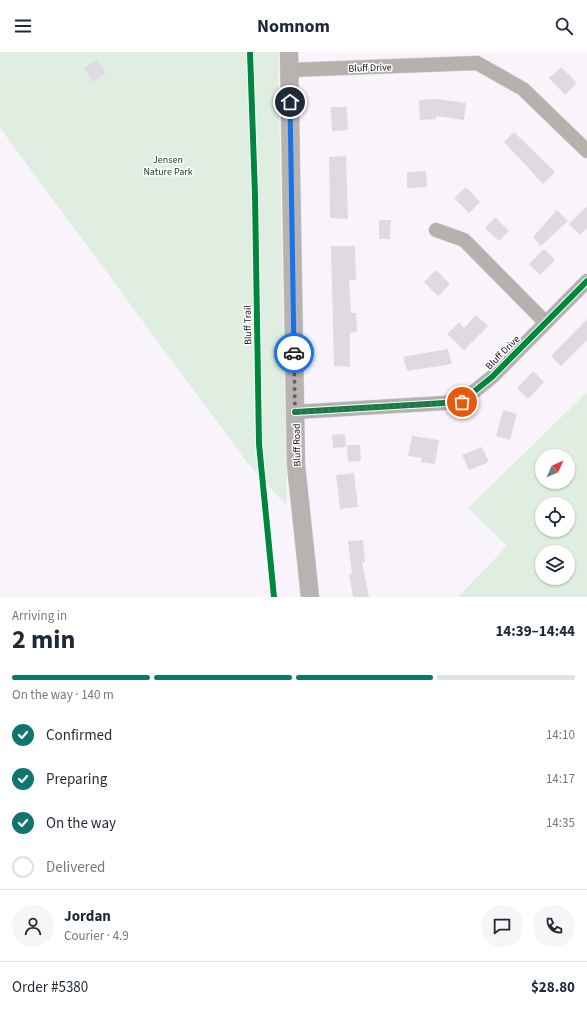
<!DOCTYPE html>
<html lang="en">
<head>
<meta charset="utf-8">
<style>
  :root { --surface:#fff; --page:#f6f6f7; --text:#1f2937; --muted:#747a83; --line:#e0e1e3; --accent:#0f766e }
  body { margin:0; font-family:"Source Sans 3",sans-serif; background:var(--page); color:var(--text); height:100vh; display:flex; flex-direction:column; font-size:15px; white-space:nowrap }
  * { box-sizing:border-box; margin:0 }
  p { font-size:13px; color:var(--muted) }
  .icon { flex:none; width:22px; height:22px; fill:none; stroke:currentColor; stroke-width:2; stroke-linecap:round; stroke-linejoin:round }
  .map { position:relative; height:545px; overflow:hidden }
  .panel { display:flex; flex-direction:column; background:var(--surface); flex:1 }
  .panel>* { flex:none }
  .needle { width:26px; rotate:45deg }
  .fabs { position:absolute; left:535px; top:397px; display:grid; gap:8px }
  .fabs a { display:grid; place-items:center; width:40px; height:40px; border-radius:50%; background:var(--surface); box-shadow:0 1px 3px #0004; font-size:20px }
  .pin { position:absolute; display:grid; place-items:center; width:34px; height:34px; color:#fff; margin:-17px; border:2px solid #fff; border-radius:50%; box-shadow:0 1px 4px #0007 }
  .courier { position:absolute; display:grid; place-items:center; width:40px; height:40px; margin:-20px; border:3px solid #1a73e8; border-radius:50%; background:#fff; color:#222; box-shadow:0 1px 5px #0007 }
  .summary em { font-style:normal; font-weight:700 }
  .summary div { display:flex; flex-direction:column-reverse }
  .summary { display:flex; align-items:center; justify-content:space-between; height:68px; padding:0 12px }
  h1 { font-size:26px; font-weight:700; line-height:30px }
  .bar { display:grid; grid-template-columns:repeat(4,1fr); gap:6px 4px; align-content:center; height:48px; padding:0 12px }
  .bar i { height:5px; border-radius:3px; background:var(--line) }
  .bar .current { background:var(--accent) }
  .bar p { grid-column:span 4 }
  .line { display:flex; align-items:center; gap:10px; padding:0 12px; border-top:1px solid var(--line) }
  .line div { flex:1 }
  .round { display:grid; place-items:center; flex:none; width:42px; height:42px; border-radius:21px; background:var(--page) }
  ol { padding:0 12px; list-style:none }
  li { display:flex; align-items:center; gap:12px; height:44px }
  li p { margin-inline-start:auto }
  li .icon { padding:4px; border-radius:50%; background:var(--accent); color:#fff; stroke-width:4 }
  li:last-child { color:var(--muted) }
  li i { width:22px; height:22px; border:2px solid var(--line); border-radius:50% }
  header { display:flex; justify-content:space-between; align-items:center; height:52px; padding:0 12px; background:var(--surface); font-size:18px; font-weight:700 }
  .map>svg:first-child { display:block }
  .green { fill:#e0eee2; fill-rule:evenodd }
  .building { fill:#dfdae2 }
  .lines { fill:none; stroke-linecap:round; stroke-linejoin:round }
  .minor-casing { stroke:#d5d0d7; stroke-width:15 }
  .major-casing { stroke:#d5d0d7; stroke-width:19 }
  .minor { stroke:#b5b1ad; stroke-width:14 }
  .major { stroke:#b8b3b1; stroke-width:18 }
  .cycleway-casing { stroke:#fff; stroke-width:8 }
  .cycleway { stroke:#00873e; stroke-width:6 }
  .done { stroke:#656067; stroke-width:4; stroke-dasharray:0 7.2 }
  .route { stroke:#1a73e8; stroke-width:5 }
  .labels { text-anchor:middle; stroke-width:3; stroke-linejoin:round; paint-order:stroke }
  .street-label { font-size:10px; fill:#151017; stroke:#fff }
  .park-label { font-size:10px; fill:#104b1c; stroke:#fff }
</style>
</head>
<body>
<header><svg class="icon" aria-label="menu" viewBox="0 0 24 24"><path d="M4 6h16M4 12h16M4 18h16"/></svg>Nomnom<svg class="icon" aria-label="search" viewBox="0 0 24 24"><circle cx="10" cy="10" r="6"/><path d="M15 15l6 6"/></svg></header>
<div class="map">
<svg width="587" height="545" viewBox="0 0 587 545">
  <rect width="100%" height="100%" fill="#f9f4fc"/>
  <path class="green" d="M0,0H278L287,454L249,413L0,76Z
    M587,340V545H458L507,494L468,456ZM542,404H568V430H542ZM542,452H568V478H542ZM542,500H568V526H542Z"/>
  <path class="building" d="M97,8L106,21L93,30L84,16Z
    M561,15L577,31L565,43L549,26Z
    M437,47L466,51L464,68L436,64V67L420,68L419,48Z
    M331,55H347L348,78L332,79Z
    M514,80L555,120L543,132L504,90Z
    M346,104L348,167L330,166L329,105Z
    M426,119L427,135L407,136V120Z
    M466,135L480,150L469,161L454,146Z
    M587,154V176L580,183L569,172Z
    M557,158L568,169L541,194L533,185Z
    M495,165L509,179L499,189L485,176Z
    M379,168H391L390,187H379Z
    M331,194H355L356,228H349L351,261H356L357,280L350,281V315L334,314Z
    M544,197L555,208L540,223L529,212Z
    M436,218L450,232L438,244L424,230Z
    M476,263L488,274L464,298L447,282L459,270L464,276Z
    M587,267V288L561,314L551,304Z
    M448,297L452,312L407,319L403,305Z
    M533,319L544,330L528,347L517,336Z
    M503,358L517,362L510,388L496,384Z
    M345,382L346,395L333,396L332,383Z
    M412,384L439,388L435,412L421,410L422,406L408,404Z
    M347,393H360L361,409L348,410Z
    M482,395L489,410L469,418L462,403Z
    M354,421L358,455L340,457L336,423Z
    M363,488L365,510H362L369,545H353L349,522H352L348,489Z"/>
  <g class="lines">
    <g class="minor-casing">
      <path id="minor" d="M290,18L477,11L523,37L587,99
        M436,178L464,188L545,270
        M295,360L461,350L492,325L587,229"/>
    </g>
    <g class="major-casing">
      <path id="major" d="M289,0L296,413L310,545"/>
    </g>
    <use href="#minor" class="minor"/>
    <use href="#major" class="major"/>
    <g class="cycleway-casing">
      <path id="cycleway" d="M250,0L255,143L259,392L274,545
        M295,360L461,350L492,325L587,229"/>
    </g>
    <use href="#cycleway" class="cycleway"/>
  </g>
  <g class="lines">
    <path class="done" d="M294,301L295,360L462,350"/>
    <path class="route" d="M290,50L294,301"/>
  </g>
  <g class="labels">
    <g class="street-label">
      <text transform="translate(370 15) rotate(-2)" y="4">Bluff Drive</text>
      <text transform="translate(247 273) rotate(-91)" y="4">Bluff Trail</text>
      <text transform="translate(502 300) rotate(-45)" y="4">Bluff Drive</text>
      <text transform="translate(296 393) rotate(-91)" y="4">Bluff Road</text>
    </g>
    <g class="park-label">
      <text x="168" y="111">Jensen<tspan x="168" dy="12">Nature Park</tspan></text>
    </g>
  </g>
</svg>
<div class="fabs">
<a><svg class="needle" viewBox="-14 -14 28 28"><path d="M0-13l5 13h-10z" fill="#e53935"/><path d="M0 13l5-13h-10z" fill="#747a83"/></svg></a>
<a><svg class="icon" aria-label="locate" viewBox="0 0 24 24"><circle cx="12" cy="12" r="6"/><path d="M12 2v4M12 18v4M2 12h4M18 12h4"/></svg></a>
<a><svg class="icon" aria-label="layers" viewBox="0 0 24 24"><path d="M12 4l9 5-9 5-9-5zM3 14l9 5 9-5"/></svg></a>
</div>
<div class="pin" style="left:462px;top:350px;background:#ea580c"><svg class="icon" aria-label="bag" viewBox="0 0 24 24"><path d="M5 8h14l-1 12H6zM9 8a3 3 0 0 1 6 0"/></svg></div>
<div class="pin" style="left:290px;top:50px;background:#1f2937"><svg class="icon" aria-label="home" viewBox="0 0 24 24"><path d="M3 11l9-7 9 7M6 9v11h12V9"/></svg></div>
<div class="courier" style="left:294px;top:301px"><svg class="icon" aria-label="car" viewBox="0 0 24 24"><path d="M5 17H2v-5l4-1 3-4h7l3 4 3 1v5h-3M9 17h6M6 11h13"/><circle cx="7" cy="17" r="2"/><circle cx="17" cy="17" r="2"/></svg></div>
</div>
<section class="panel">
<div class="summary"><div><h1>2 min</h1><p>Arriving in</p></div><em>14:39–14:44</em></div>
<div class="bar"><i class="current"></i><i class="current"></i><i class="current"></i><i></i><p>On the way · 140 m</p></div>
<ol>
<li><svg class="icon" aria-label="check" viewBox="0 0 24 24"><path d="M5 12l5 5 9-10"/></svg>Confirmed<p>14:10</p></li>
<li><svg class="icon" aria-label="check" viewBox="0 0 24 24"><path d="M5 12l5 5 9-10"/></svg>Preparing<p>14:17</p></li>
<li><svg class="icon" aria-label="check" viewBox="0 0 24 24"><path d="M5 12l5 5 9-10"/></svg>On the way<p>14:35</p></li>
<li><i></i>Delivered</li>
</ol>
<div class="line" style="height:72px"><a class="round"><svg class="icon" aria-label="person" viewBox="0 0 24 24"><circle cx="12" cy="8" r="4"/><path d="M4 21q1-7 8-7t8 7"/></svg></a><div><b>Jordan</b><p>Courier · 4.9</p></div><a class="round"><svg class="icon" aria-label="chat" viewBox="0 0 24 24"><path d="M4 5h16v11H9l-5 4z"/></svg></a><a class="round"><svg class="icon" aria-label="phone" viewBox="0 0 24 24"><path d="M5 4h4l2 5-3 2q2 4 5 5l2-3 5 2v4C11 20 4 13 5 4z"/></svg></a></div>
<div class="line" style="height:52px"><div>Order #5380</div><b>$28.80</b></div>
</section>
</body>
</html>
